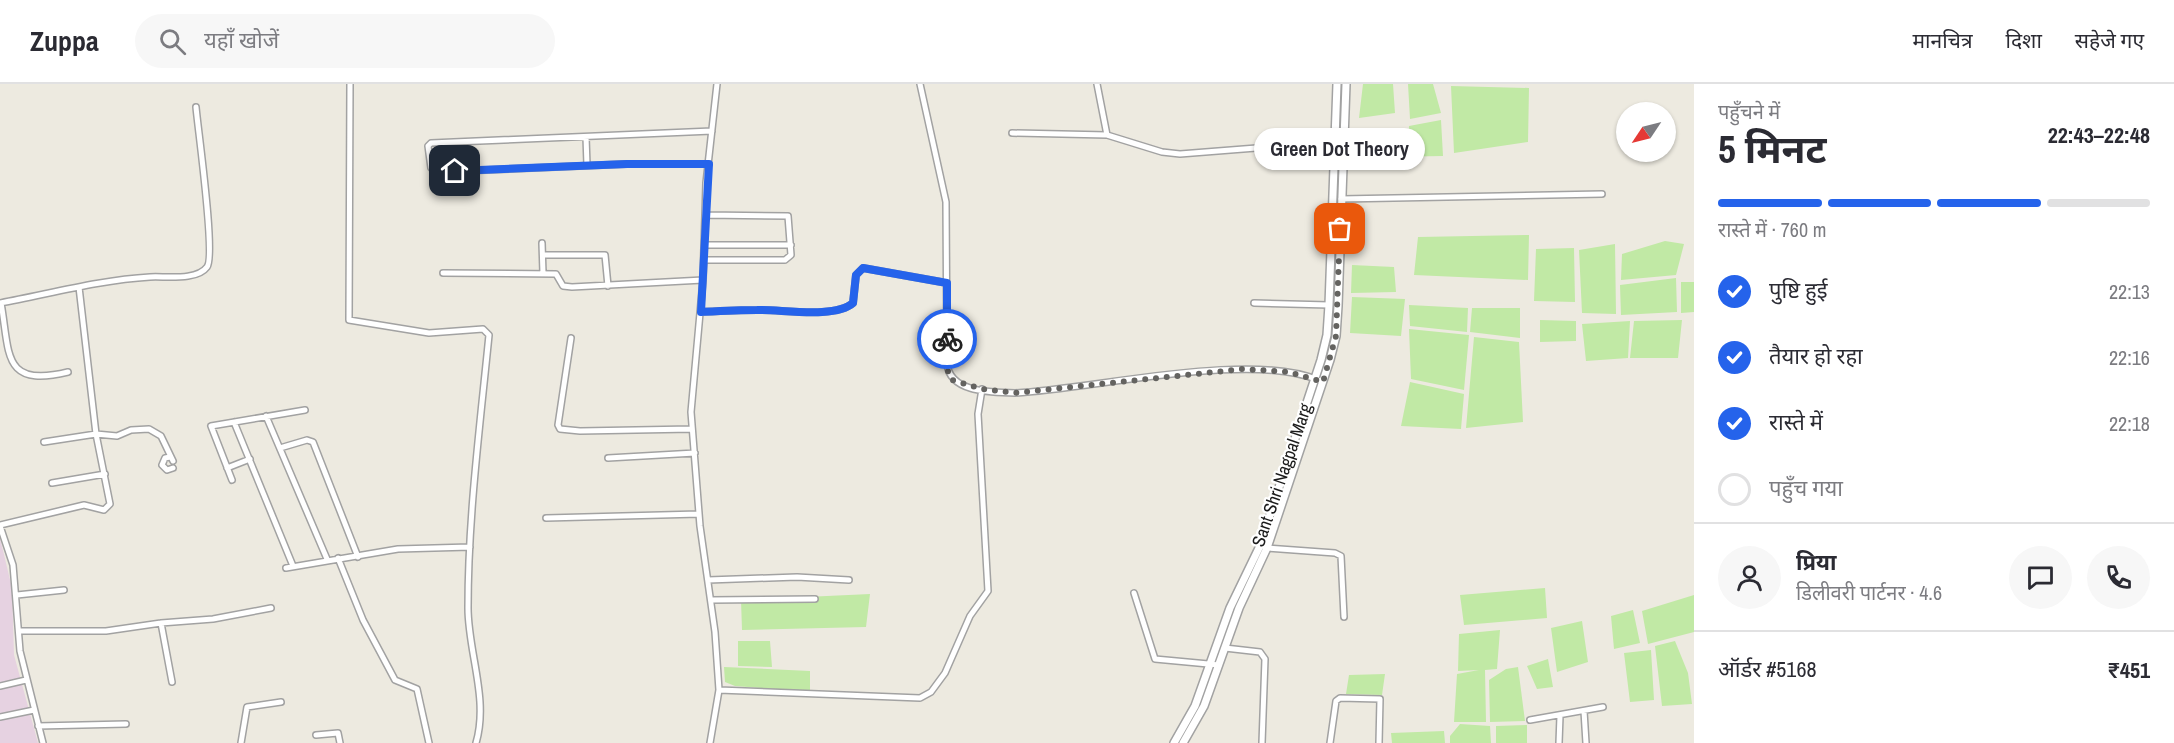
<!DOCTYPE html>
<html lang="hi">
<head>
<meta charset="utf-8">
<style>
  :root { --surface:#fff; --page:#f7f7f7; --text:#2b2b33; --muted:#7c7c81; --line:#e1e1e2; --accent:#2563eb }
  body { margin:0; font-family:"Archivo Narrow","Noto Sans Devanagari",sans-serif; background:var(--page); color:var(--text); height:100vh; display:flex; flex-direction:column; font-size:22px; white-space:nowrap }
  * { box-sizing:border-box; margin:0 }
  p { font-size:20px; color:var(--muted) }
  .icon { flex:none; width:33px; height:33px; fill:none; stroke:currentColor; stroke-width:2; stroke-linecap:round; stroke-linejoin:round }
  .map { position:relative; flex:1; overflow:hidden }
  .details { display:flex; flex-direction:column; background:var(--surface); width:480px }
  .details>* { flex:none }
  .needle { width:39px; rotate:235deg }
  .controls { position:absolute; left:1616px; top:18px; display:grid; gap:12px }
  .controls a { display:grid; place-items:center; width:60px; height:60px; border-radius:50%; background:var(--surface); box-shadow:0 2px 4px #0004; font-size:30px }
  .pin { position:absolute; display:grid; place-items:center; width:51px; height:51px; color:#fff; margin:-26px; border-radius:12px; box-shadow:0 3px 9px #0006 }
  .courier { position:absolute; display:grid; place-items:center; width:60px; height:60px; margin:-30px; border:4px solid #2563eb; border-radius:50%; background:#fff; color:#222; box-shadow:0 2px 8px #0007 }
  .bubble { position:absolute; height:42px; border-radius:21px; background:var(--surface); box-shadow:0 2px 4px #0004; font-size:20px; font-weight:700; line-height:42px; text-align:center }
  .headline em { font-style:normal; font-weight:700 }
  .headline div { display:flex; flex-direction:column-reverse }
  .headline { display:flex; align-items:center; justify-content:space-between; height:102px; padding:0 24px }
  h1 { font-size:39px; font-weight:700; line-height:45px }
  .bar { display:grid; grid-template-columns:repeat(4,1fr); gap:9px 6px; align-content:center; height:72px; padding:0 24px }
  .bar i { height:8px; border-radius:4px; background:var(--line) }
  .bar .active { background:var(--accent) }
  .bar p { grid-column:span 4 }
  .line { display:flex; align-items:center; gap:15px; padding:0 24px; border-top:2px solid var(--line) }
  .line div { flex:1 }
  .round { display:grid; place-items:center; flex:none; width:63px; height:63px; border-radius:32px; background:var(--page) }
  ol { padding:0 24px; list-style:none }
  li { display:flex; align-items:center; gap:18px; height:66px }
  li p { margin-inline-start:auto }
  li .icon { padding:6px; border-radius:50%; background:var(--accent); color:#fff; stroke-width:4 }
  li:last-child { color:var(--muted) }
  li i { width:33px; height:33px; border:3px solid var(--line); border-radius:50% }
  header { display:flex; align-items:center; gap:36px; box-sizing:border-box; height:84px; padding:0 30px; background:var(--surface); border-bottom:2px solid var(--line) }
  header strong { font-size:28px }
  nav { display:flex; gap:33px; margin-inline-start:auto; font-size:21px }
  .search { width:420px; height:54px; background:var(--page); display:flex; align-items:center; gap:15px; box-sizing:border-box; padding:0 21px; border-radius:33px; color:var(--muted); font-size:22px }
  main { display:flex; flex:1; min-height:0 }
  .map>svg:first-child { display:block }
  .industrial { fill:#e6d2e1 }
  .grass { fill:#c1e9a5 }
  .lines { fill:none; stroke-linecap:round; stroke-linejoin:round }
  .minor-casing { stroke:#a2a2a2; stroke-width:8 }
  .tertiary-casing { stroke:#a2a2a2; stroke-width:10 }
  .minor { stroke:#fff; stroke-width:5 }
  .tertiary { stroke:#fff; stroke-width:7 }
  .done { stroke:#646360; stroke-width:6; stroke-dasharray:0 10.8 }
  .route { stroke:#2563eb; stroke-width:8 }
  .labels { text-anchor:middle; stroke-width:4.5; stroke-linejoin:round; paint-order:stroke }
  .street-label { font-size:18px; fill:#1b1b1b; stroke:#fff }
</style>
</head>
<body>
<header>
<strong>Zuppa</strong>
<div class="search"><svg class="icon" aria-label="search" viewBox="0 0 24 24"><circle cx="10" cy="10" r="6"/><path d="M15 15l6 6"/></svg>यहाँ खोजें</div>
<nav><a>मानचित्र</a><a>दिशा</a><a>सहेजे गए</a></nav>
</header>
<main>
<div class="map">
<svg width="1694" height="659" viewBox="0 0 1694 659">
  <rect width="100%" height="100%" fill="#edeae0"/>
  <path class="industrial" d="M0,454L12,504L14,571L38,659H0Z"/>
  <path class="grass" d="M1363,0H1393L1395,29L1359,34Z
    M1408,0H1433L1441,29L1410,35Z
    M1451,2L1529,4L1528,58L1454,69Z
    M1441,36L1443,72L1389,73L1408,65L1409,42Z
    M1529,151L1528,196L1414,191L1418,153Z
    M1665,157L1684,160L1676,191L1621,196L1622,170Z
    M1615,160L1616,230L1582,229L1579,166Z
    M1574,164L1575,218L1534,217L1536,165Z
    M1352,181L1394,183L1396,208L1351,209Z
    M1676,194L1677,228L1621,231L1620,201Z
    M1681,198H1694V228L1681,229Z
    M1352,213L1405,215L1401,252L1350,249Z
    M1409,221L1468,224L1467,248L1410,242Z
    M1472,224H1520V254L1470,248Z
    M1540,236L1576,237V257L1540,258Z
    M1682,236L1678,274H1630L1634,237Z
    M1630,237L1628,274L1586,277L1582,240Z
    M1409,245L1469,251L1464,306L1411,295Z
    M1474,253L1519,258L1523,338L1466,344Z
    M1410,298L1464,310L1461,345L1401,342Z
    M1545,504L1547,534L1464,541L1460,511Z
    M870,510L866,543L742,546L741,516Z
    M1694,511V548L1648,560L1642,527Z
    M1633,526L1640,559L1614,565L1611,532Z
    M1582,537L1588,578L1557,588L1551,544Z
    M1500,546L1497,585L1485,586L1486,638H1454L1457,590L1479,586L1458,587L1459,550Z
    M738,557H770L772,583L738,582Z
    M1675,557L1688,589L1692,620L1662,622L1655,562Z
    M1651,566L1654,616L1630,618L1624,569Z
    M1548,575L1553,603L1537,605L1527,582Z
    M724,583L810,587V608L735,602L725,598Z
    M1518,583L1525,637L1490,638L1489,596L1506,585Z
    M1385,590L1382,611L1346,610L1349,591Z
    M1460,640L1490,642L1491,659H1450V652Z
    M1527,641V659H1496V642Z
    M1444,647L1445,659H1392L1391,649Z"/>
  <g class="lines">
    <g class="minor-casing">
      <path id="minor" d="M350,0L349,236L429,249L483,245L489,251C480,342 468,433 468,524C468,568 489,615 476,659
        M717,0L706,99L703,196L691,328L700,442L715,548L719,606L920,614L931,608L945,589L970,532L988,507L978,330L982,305
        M920,0L946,118L947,280C950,309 992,308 1015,309C1093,305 1251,267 1318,296
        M1097,0L1107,51
        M1012,49L1107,51L1162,68L1180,70L1333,58
        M586,53L587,81
        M709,80H627L437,88L431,84L428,62L431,59L712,47
        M1341,115L1602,110
        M542,159L543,189
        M704,161H791
        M543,171H605L608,202
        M704,176H785L791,171L788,132L705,131
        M443,189L556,190L563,202L572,203L703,196
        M0,219C49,210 99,196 150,193C165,192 197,197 207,183C216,172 198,46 196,23
        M1,219C10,270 2,304 68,288
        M1254,219L1329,221
        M701,228C720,227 738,226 757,226C780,225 835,235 853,219L856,191L863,184L947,199
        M571,254L558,341L560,345L580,347L692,345
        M266,332L327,475
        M234,338L293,482
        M44,358L96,350L117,352L131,346L149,345L161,352L173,377
        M280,364L307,356L313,358L358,473
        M170,373L165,374L162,381L167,386L173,384
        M608,374L695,369
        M227,384L250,375
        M232,396L211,342L305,326
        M52,399L105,390
        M546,434L699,430
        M0,441L84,421L104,426L110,420L96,350L79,203
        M0,442L13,481L20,567L43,659
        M1267,464L1335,469L1341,472L1344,533
        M338,474L363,536L395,596L417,605L429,659
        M286,484L398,465L470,463
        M708,496L797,493L849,496
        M1134,509L1155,575L1219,581
        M17,511L64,506
        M711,516L815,515
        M161,539L172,598
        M19,547H106L161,539L213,535L271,524
        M1225,564L1260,568L1265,575L1262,659
        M0,602L26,596
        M1584,627L1586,659
        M0,633L34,626
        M1530,636L1603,623
        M38,642L126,640
        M316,651L338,649L340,659
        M241,659L247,623L281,618
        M710,659L719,606
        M1330,659L1336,617L1340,614L1380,615L1379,659
        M1559,659L1560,632"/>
    </g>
    <g class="tertiary-casing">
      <path id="tertiary" d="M1174,659L1195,622L1230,524L1259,464L1321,276L1327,251L1329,221L1337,0
        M1183,659L1204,622L1239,524L1267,464L1330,276L1336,252L1338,222L1346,0"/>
    </g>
    <use href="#minor" class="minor"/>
    <use href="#tertiary" class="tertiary"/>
  </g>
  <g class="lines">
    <path class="done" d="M947,255V285L952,296L982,305L1015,309L1243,285L1289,288L1323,298L1336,252L1340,145"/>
    <path class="route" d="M455,87L627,80H709L701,228C720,227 738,226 757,226C780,225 835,235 853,219L856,191L863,184L947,199V255"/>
  </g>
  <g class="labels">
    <g class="street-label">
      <text transform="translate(1282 391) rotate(-71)" y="6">Sant Shri Nagpal Marg</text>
    </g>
  </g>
</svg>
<div class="controls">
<a><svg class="needle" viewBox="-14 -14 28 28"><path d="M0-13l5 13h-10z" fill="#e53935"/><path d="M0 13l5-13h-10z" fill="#7c7c81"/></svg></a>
</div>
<div class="pin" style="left:1340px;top:145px;background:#ea580c"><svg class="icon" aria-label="bag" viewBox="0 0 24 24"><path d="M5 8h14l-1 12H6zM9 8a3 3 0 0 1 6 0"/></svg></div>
<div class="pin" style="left:455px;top:87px;background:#1f2937"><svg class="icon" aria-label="home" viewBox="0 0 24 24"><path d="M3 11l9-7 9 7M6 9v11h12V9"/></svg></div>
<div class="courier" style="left:947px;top:255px"><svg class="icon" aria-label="bike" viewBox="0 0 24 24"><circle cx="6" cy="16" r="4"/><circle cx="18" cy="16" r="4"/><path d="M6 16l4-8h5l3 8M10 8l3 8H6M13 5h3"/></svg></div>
<div class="bubble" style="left:1254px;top:44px;width:171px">Green Dot Theory</div>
</div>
<section class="details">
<div class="headline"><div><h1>5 मिनट</h1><p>पहुँचने में</p></div><em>22:43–22:48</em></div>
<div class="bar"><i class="active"></i><i class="active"></i><i class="active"></i><i></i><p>रास्ते में · 760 m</p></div>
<ol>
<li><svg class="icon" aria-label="check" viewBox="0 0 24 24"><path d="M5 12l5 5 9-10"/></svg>पुष्टि हुई<p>22:13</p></li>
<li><svg class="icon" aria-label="check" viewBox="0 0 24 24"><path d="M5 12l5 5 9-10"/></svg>तैयार हो रहा<p>22:16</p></li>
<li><svg class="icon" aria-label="check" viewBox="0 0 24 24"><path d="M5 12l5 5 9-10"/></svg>रास्ते में<p>22:18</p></li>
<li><i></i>पहुँच गया</li>
</ol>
<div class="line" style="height:108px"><a class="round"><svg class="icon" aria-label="person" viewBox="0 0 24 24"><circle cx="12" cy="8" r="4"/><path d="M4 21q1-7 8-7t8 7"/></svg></a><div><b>प्रिया</b><p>डिलीवरी पार्टनर · 4.6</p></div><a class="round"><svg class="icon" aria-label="chat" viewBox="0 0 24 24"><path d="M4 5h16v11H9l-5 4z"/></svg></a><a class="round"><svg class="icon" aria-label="phone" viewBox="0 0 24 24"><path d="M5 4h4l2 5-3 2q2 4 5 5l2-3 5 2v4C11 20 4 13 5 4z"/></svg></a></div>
<div class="line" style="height:78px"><div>ऑर्डर #5168</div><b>₹451</b></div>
</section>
</main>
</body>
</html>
